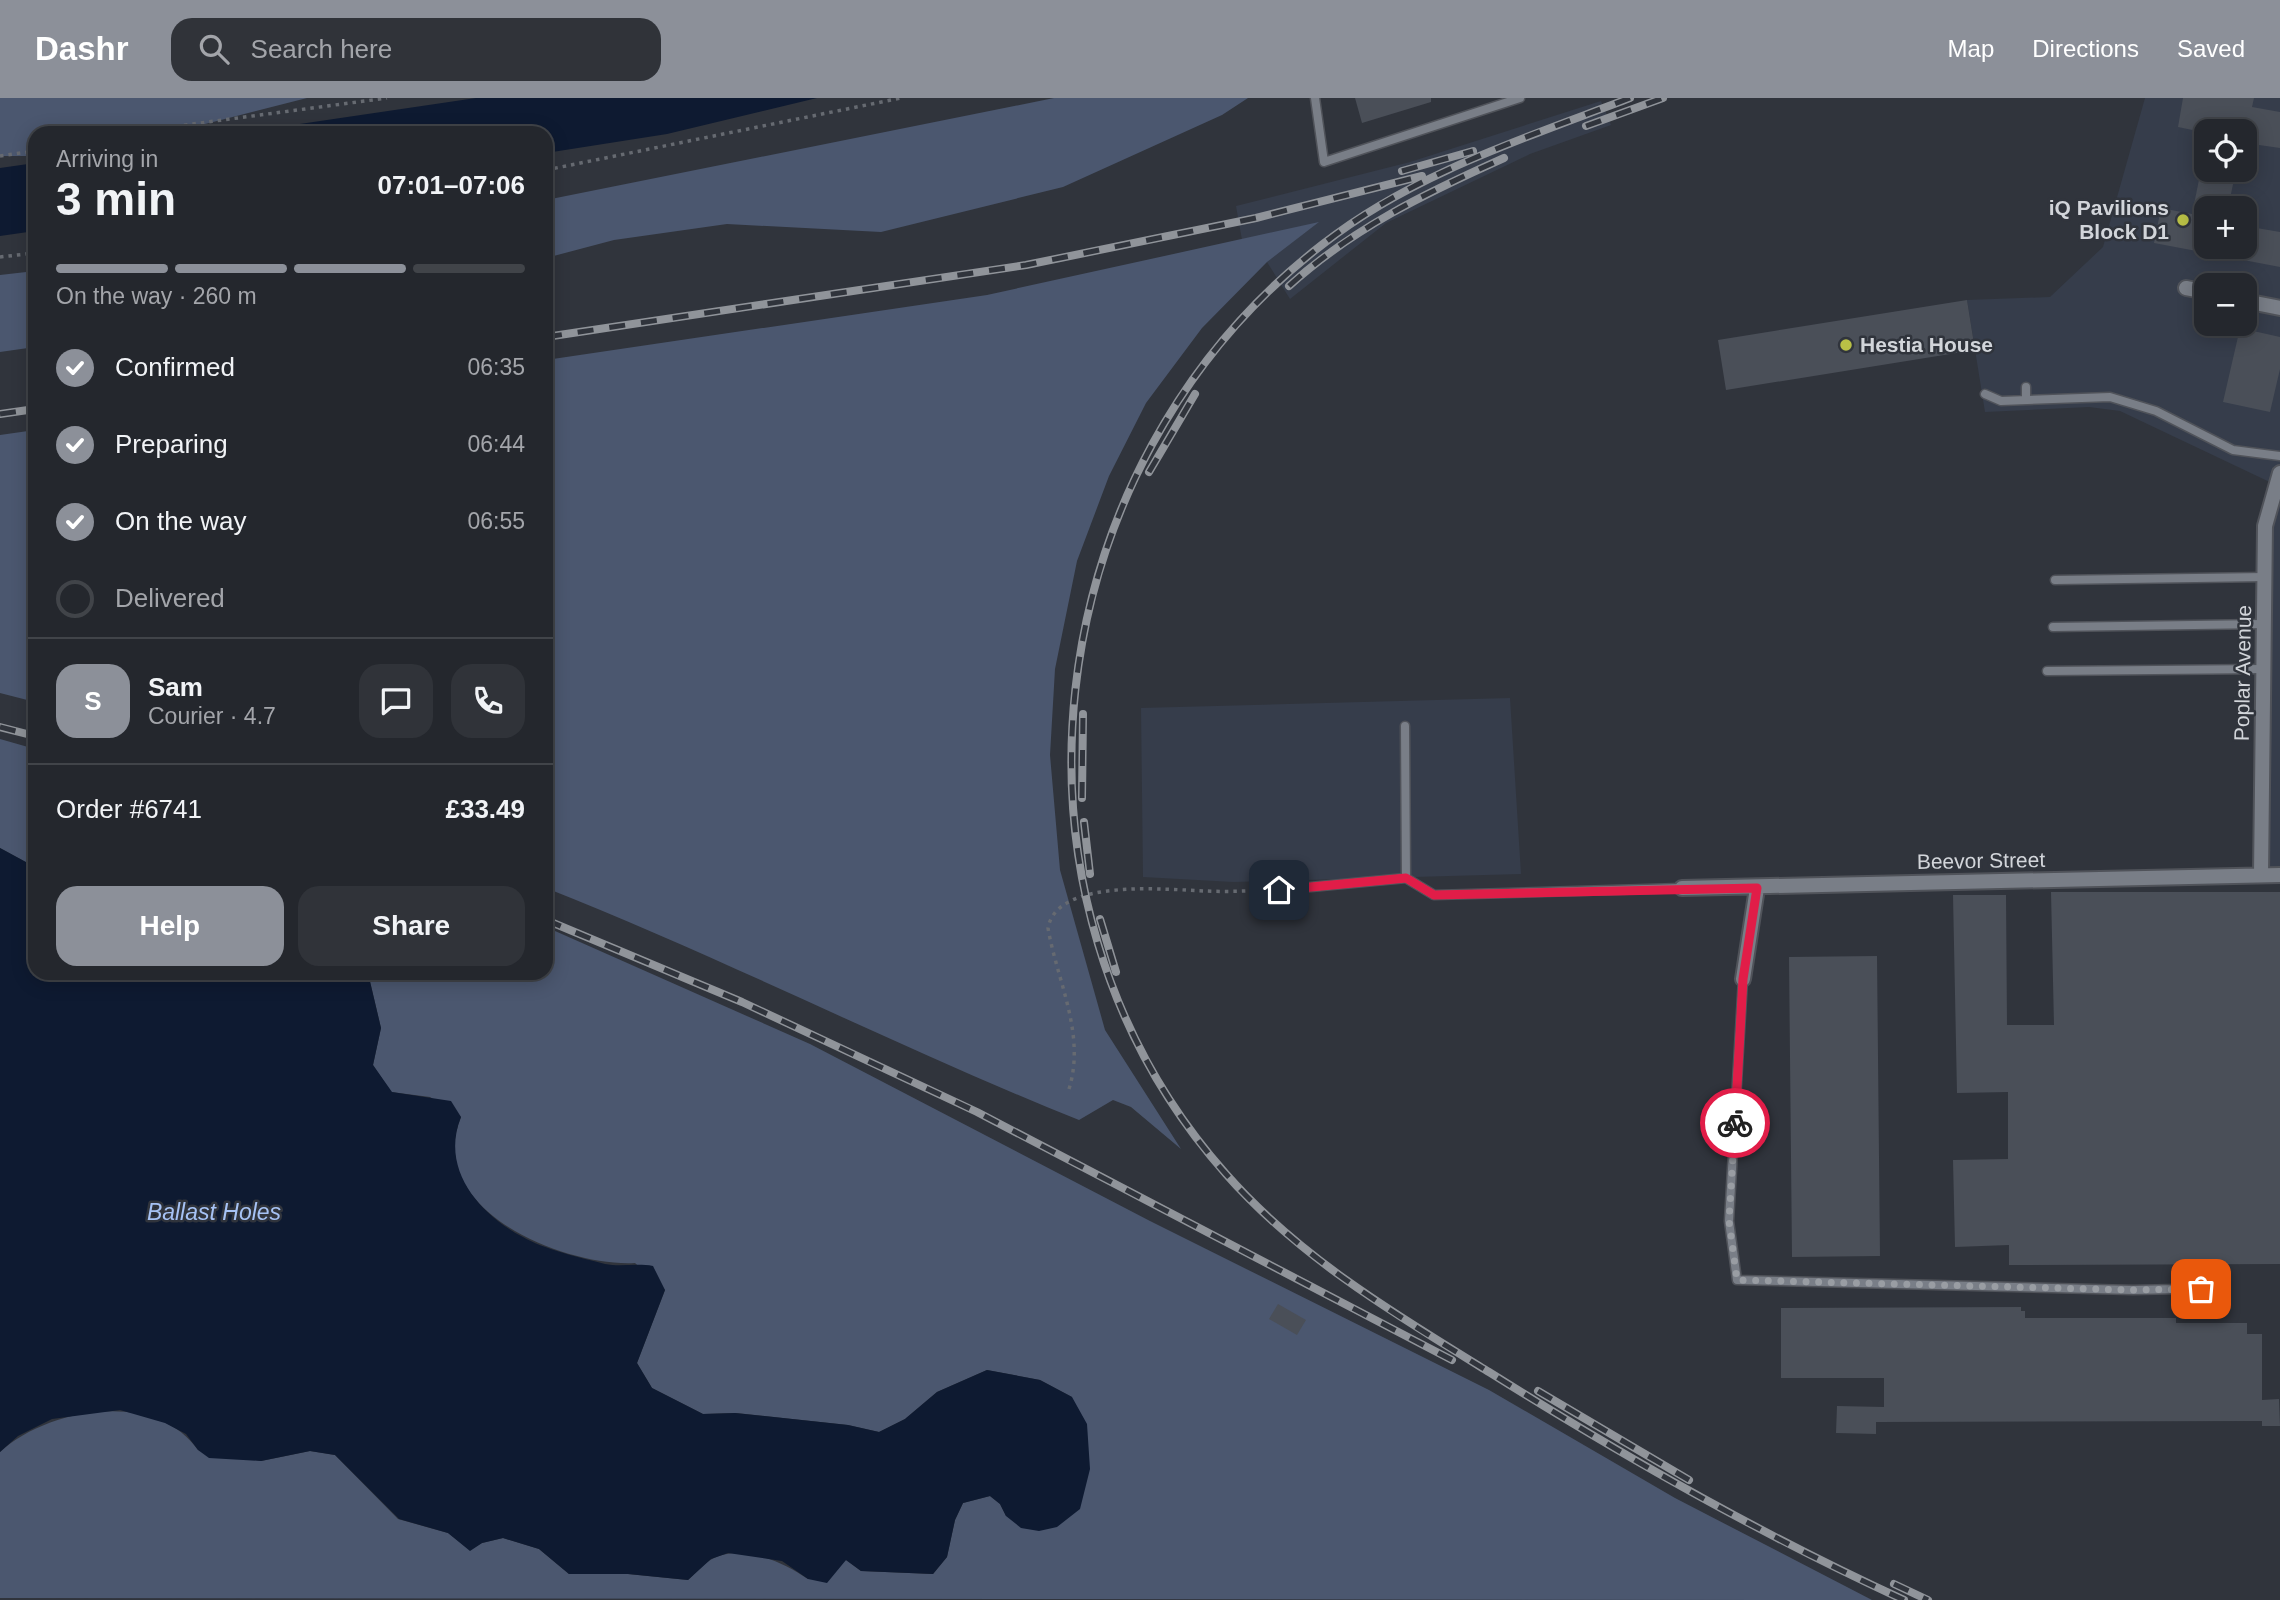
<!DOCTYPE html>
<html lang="en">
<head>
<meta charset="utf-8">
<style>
  :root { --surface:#24272d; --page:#303339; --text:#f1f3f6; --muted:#a3a5aa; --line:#414449; --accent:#8c9099 }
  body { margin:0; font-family:Arial,sans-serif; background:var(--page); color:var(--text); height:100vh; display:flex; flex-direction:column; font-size:26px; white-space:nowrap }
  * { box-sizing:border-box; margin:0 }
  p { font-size:23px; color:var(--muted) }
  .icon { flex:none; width:38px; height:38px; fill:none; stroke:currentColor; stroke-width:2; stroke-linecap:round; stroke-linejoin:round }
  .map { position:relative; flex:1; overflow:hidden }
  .sheet { position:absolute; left:28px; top:28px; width:525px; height:854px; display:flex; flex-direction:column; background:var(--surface); border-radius:21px; box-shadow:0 4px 18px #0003,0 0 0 2px var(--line) }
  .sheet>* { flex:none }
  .controls { position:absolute; left:2194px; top:21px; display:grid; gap:14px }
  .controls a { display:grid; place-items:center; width:63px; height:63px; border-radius:14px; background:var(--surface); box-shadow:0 4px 18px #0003,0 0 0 2px var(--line); font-size:35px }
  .pin { position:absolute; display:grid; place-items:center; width:60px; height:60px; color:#fff; margin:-30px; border-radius:14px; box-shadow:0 4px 10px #0006 }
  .courier { position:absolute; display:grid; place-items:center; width:70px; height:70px; margin:-35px; border:5px solid #e11d48; border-radius:50%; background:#fff; color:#222; box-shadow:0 2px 9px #0007 }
  .headline em { font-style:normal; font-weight:600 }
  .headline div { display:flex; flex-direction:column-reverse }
  .headline { display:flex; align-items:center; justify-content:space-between; height:119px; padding:0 28px }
  h1 { font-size:46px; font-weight:600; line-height:52px }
  .bar { display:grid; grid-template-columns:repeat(4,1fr); gap:10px 7px; align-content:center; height:84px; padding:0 28px }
  .bar i { height:9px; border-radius:5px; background:var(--line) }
  .bar .active { background:var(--accent) }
  .bar p { grid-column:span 4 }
  .line { display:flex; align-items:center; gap:18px; padding:0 28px; border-top:2px solid var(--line) }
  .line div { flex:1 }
  .round { display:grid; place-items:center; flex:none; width:74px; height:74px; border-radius:21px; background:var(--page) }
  ol { padding:0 28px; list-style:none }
  li { display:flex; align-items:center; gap:21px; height:77px }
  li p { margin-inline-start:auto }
  li .icon { padding:7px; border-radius:50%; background:var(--accent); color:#fff; stroke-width:4 }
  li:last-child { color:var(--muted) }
  li i { width:38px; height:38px; border:4px solid var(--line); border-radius:50% }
  .primary-button { display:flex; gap:14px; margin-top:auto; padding:14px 28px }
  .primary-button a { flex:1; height:80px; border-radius:21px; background:var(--accent); color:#fff; font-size:28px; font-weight:600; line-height:80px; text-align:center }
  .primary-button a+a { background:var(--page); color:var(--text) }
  header { display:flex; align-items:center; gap:42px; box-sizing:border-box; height:98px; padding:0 35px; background:var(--accent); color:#fff }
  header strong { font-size:33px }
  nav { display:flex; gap:38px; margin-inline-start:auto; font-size:24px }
  .search { width:490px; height:63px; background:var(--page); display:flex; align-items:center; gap:18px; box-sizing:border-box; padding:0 24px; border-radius:21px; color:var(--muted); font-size:26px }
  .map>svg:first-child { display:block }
  .built { fill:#363d4b; fill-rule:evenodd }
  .green { fill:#4b576f }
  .water { fill:#0e1a31 }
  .building { fill:#4a4f58 }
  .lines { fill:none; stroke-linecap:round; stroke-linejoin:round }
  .lane-casing { stroke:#50535a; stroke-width:11 }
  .street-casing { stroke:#50535a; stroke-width:18 }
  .path { stroke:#666a71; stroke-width:3.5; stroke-dasharray:3.5 5; stroke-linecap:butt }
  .lane { stroke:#797e87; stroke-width:8 }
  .street { stroke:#797e87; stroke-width:14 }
  .rail-casing { stroke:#90949a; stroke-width:8 }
  .rail { stroke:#30343c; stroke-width:5; stroke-dasharray:16; stroke-linecap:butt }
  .done { stroke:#999da3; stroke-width:7; stroke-dasharray:0 12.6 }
  .route { stroke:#e11d48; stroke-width:9 }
  .poi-dot { fill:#b9c046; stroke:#30343c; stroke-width:2.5 }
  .labels { text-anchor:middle; stroke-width:5; stroke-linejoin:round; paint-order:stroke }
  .poi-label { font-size:21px; font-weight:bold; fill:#d2d5da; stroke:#30343c; text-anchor:end }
  .street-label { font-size:21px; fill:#d2d5da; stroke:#30343c }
  .water-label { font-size:23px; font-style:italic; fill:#a6c2f4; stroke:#30343c }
</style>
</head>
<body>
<header>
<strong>Dashr</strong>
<div class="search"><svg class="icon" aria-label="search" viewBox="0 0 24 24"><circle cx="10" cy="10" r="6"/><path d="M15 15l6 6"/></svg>Search here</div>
<nav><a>Map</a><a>Directions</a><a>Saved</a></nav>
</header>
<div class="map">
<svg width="2280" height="1502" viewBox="0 0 2280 1502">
  <rect width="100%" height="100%" fill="#30343c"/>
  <path class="built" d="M2145,0H2280V777H2261L2265,428L2276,387L2120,313L2089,309L1985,314L1967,202L2050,199L2103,149ZM2207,33H2245V72H2207ZM2207,110H2245V149H2207ZM2207,187H2245V226H2207Z
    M1601,3L1611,27L1530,56L1386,125L1290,201L1267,164L1317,125L1242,142L1236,108L1410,64Z
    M1510,600L1521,776L1233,784L1143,779L1141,610Z"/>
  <path class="green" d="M0,0H307L170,35H35V58H0Z
    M1054,0H1248L1222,17L1063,89L881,134L727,126L614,142L546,160V102Z
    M1319,124L1267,164L1202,230L1146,305L1109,378L1077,463L1055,571L1050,657L1060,772L1105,932L1181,1051L1131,1009L1113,1002L1079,1022C899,950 726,861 546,790V262L987,197Z
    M35,173V249L0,254V177Z
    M35,332V604L0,595V337Z
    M0,641L35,651V769L0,750Z
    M546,829L810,946L1150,1123L1489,1292L1675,1400L1872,1502L0,1500V1354C48,1310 155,1291 198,1352L261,1363L310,1353L335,1357L398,1421L448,1435L470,1452L482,1445L503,1440L539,1451L569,1476H628L688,1482C696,1475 704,1465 714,1460C743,1446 784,1464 808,1481L846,1462L861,1473L933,1476L947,1459L955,1422L963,1405L990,1398L1000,1406L1006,1418L1072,1299L1040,1282L987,1272L937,1294L905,1321L879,1334L848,1327L736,1315L703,1316L652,1290L637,1265L665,1192L635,1165C563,1169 423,1111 461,1019L430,999L391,994L373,967L381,930L368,875H546Z"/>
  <path class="water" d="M476,0H817L667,36L546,55V35H238Z
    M35,65V133L0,138V70Z
    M0,750L35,769V875H368L381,930L373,967L392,994L451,1003L461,1019C440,1071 479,1116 523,1139C543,1151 582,1160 605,1166C620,1169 637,1165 653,1168L665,1192L637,1265L652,1290L703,1316L735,1315L848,1327L879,1334L905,1321L937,1294L987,1272L1040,1282L1072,1299L1087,1326L1090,1371L1080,1411L1057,1429L1039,1433L1021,1430L1006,1418L1000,1406L990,1398L963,1405L955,1422L947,1459L933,1476L861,1473L846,1462L827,1485L808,1481L782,1463L728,1455L711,1461L688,1482L628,1476H569L539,1451L503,1440L482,1445L470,1453L448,1435L399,1421L335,1357L310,1353L261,1363L209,1360L198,1352L186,1336L165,1325L120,1312L52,1321L18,1338L0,1354Z"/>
  <path class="building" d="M1355,0H1431V4L1362,25Z
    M2183,0H2254L2252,9L2280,14V50L2245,45V33L2207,35L2178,29Z
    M2201,72H2236L2228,110H2207V155L2154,145L2161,110L2192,116Z
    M2245,128L2280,134V169L2212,156L2213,149H2245Z
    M1967,202L1975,252L1726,292L1718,242Z
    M2240,230L2280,239V271L2270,314L2223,304Z
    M2051,794H2280V1166L2009,1167V1147L1955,1149L1953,1062L2008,1061V994L1957,995L1953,797H2006L2007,927H2054Z
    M1877,858L1880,1158L1792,1159L1789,859Z
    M1278,1206L1306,1222L1297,1237L1269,1221Z
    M2021,1209V1213H2025V1220H2176V1225H2247V1236H2262V1302L2279,1301L2280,1328H2262V1323L1876,1324V1336L1836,1335L1837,1308L1884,1309V1280H1781V1210Z"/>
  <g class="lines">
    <g class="lane-casing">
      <path id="lane" d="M1315,0L1324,64L1520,0
        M2026,289V302
        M1985,296L2001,303L2110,299L2156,313L2233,352L2280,358
        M2055,482L2265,479
        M2053,529L2264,526
        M2047,573L2264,571
        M1405,628L1406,780
        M1279,792L1406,780L1434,797L1682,790
        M1743,881L1729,1123L1737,1182L2133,1192L2224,1190"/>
    </g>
    <g class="street-casing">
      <path id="street" d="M2186,190L2207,194
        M2245,203L2280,210
        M2261,777L2265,428L2280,375
        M1682,790L2280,777
        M1743,881L1757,790"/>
    </g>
    <path class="path" d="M125,35L387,0
      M0,58L35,53
      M546,72L901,0
      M0,159L35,155
      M2218,185L2230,187
      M1069,991C1086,936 1057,883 1048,830C1057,779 1169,792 1206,793C1226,794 1246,793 1266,792"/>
    <use href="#lane" class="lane"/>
    <use href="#street" class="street"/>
    <g class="rail-casing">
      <path id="rail" d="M1630,0C1525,40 1412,76 1323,146C1035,368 983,802 1226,1076C1299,1159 1396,1217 1489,1274C1623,1358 1760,1436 1904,1502
        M1586,28L1663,0
        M1402,73L1473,53
        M1289,188C1353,130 1426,95 1504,60
        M546,239L1026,167L1256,120L1422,78
        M0,316L35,311
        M1149,374L1195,296
        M0,629L35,638
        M1082,700L1083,616
        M1084,724L1090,776
        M1100,821L1116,874
        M546,822L742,904L977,1014L1452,1262
        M1538,1293L1689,1382
        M1894,1486L1928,1502"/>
    </g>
    <use href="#rail" class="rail"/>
  </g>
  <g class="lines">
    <path class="done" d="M1735,1025L1729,1123L1737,1182L2133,1192L2201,1191"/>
    <path class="route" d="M1279,792L1406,780L1434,797L1757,790L1743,881L1735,1025"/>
  </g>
  <g class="poi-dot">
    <circle cx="2183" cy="122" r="7"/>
    <circle cx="1846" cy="247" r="7"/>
  </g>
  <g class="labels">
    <g class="poi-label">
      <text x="2169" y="117">iQ Pavilions<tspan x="2169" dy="24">Block D1</tspan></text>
      <text x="1860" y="254" text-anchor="start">Hestia House</text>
    </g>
    <g class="street-label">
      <text transform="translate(2243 575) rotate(-89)" y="7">Poplar Avenue</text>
      <text transform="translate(1981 763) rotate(-1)" y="7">Beevor Street</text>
    </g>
    <g class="water-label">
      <text x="214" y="1122">Ballast Holes</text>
    </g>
  </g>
</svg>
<div class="controls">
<a><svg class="icon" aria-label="locate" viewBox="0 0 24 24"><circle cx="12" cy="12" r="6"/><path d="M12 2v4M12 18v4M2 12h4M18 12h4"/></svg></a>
<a>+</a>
<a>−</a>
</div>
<div class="pin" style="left:2201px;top:1191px;background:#ea580c"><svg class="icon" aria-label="bag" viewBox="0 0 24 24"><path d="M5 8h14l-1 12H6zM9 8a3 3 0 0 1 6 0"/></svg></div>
<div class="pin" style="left:1279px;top:792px;background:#1f2937"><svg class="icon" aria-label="home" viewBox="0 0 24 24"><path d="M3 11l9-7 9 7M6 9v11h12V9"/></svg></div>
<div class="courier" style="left:1735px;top:1025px"><svg class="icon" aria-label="bike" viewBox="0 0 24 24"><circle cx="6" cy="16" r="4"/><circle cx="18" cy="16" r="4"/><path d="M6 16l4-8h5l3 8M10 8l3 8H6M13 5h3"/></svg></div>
<section class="sheet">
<div class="headline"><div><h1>3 min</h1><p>Arriving in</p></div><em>07:01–07:06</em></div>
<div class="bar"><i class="active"></i><i class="active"></i><i class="active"></i><i></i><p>On the way · 260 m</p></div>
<ol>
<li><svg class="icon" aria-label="check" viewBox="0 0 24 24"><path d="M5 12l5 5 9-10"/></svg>Confirmed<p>06:35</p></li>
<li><svg class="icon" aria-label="check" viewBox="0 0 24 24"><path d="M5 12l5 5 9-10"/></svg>Preparing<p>06:44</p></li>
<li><svg class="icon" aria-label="check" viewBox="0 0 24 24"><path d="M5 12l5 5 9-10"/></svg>On the way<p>06:55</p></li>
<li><i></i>Delivered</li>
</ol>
<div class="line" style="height:126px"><b class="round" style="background:var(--accent);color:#fff">S</b><div><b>Sam</b><p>Courier · 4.7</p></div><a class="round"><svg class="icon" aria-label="chat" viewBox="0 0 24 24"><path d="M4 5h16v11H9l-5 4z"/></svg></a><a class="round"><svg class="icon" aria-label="phone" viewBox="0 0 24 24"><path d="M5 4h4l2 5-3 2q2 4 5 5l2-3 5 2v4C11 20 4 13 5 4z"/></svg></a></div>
<div class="line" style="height:91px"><div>Order #6741</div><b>£33.49</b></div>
<div class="primary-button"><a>Help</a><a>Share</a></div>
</section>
</div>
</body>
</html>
